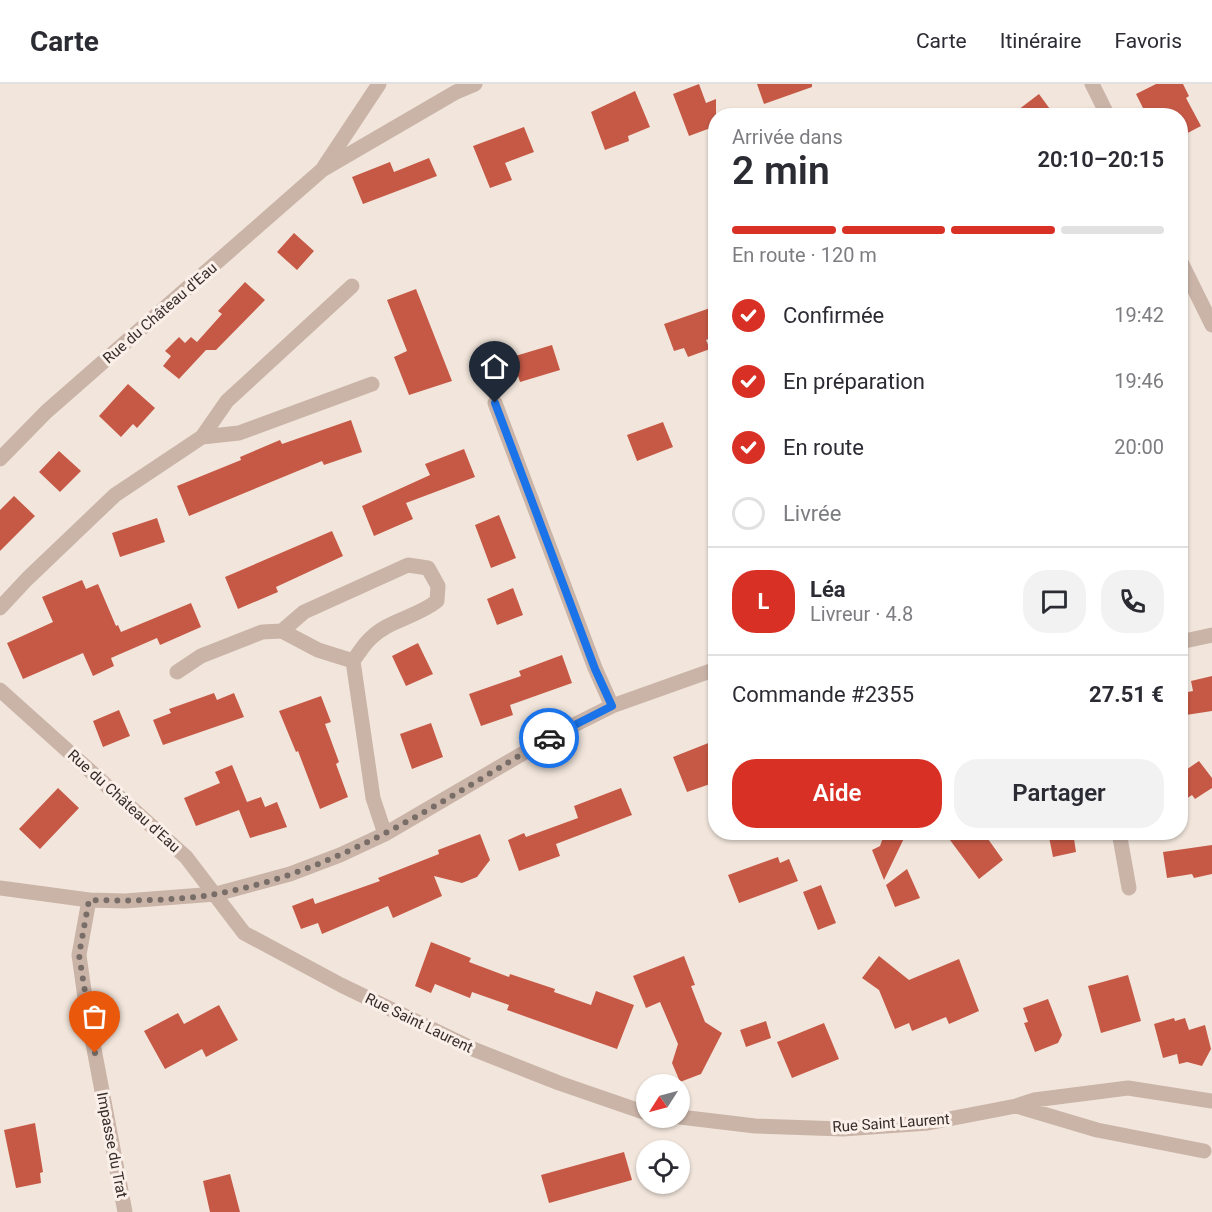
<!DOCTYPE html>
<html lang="fr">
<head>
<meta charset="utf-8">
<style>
  :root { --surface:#fff; --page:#f2f2f3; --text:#2b2b33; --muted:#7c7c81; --line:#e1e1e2; --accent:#d93025 }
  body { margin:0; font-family:Roboto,sans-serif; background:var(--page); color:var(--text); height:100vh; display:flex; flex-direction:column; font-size:22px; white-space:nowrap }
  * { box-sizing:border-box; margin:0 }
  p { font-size:20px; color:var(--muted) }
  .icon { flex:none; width:33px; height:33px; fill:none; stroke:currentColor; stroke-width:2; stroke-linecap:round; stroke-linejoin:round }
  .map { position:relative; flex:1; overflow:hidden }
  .drawer { position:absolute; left:708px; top:24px; width:480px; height:732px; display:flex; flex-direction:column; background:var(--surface); border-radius:24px; box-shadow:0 2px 4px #0004 }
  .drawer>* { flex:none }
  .needle { width:39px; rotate:234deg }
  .controls { position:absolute; left:636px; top:990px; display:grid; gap:12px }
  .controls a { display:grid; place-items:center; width:54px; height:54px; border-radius:50%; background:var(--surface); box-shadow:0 2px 4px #0004; font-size:30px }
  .pin { position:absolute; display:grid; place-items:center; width:51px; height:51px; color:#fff; margin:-62px -26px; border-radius:50% 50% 50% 0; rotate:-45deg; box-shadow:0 0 6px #0007 }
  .pin .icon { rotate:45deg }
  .courier { position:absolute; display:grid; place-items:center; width:60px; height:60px; margin:-30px; border:4px solid #1a73e8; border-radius:50%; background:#fff; color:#222; box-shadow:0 2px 8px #0007 }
  .head em { font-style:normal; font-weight:600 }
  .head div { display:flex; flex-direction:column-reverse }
  .head { display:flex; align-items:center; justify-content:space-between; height:102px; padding:0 24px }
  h1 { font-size:39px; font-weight:600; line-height:45px }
  .bar { display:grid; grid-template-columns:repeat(4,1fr); gap:9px 6px; align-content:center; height:72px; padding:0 24px }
  .bar i { height:8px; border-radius:4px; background:var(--line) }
  .bar .active { background:var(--accent) }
  .bar p { grid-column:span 4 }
  .line { display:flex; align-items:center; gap:15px; padding:0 24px; border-top:2px solid var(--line) }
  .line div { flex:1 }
  .round { display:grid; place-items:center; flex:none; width:63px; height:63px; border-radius:24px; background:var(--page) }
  ol { padding:0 24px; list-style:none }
  li { display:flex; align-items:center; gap:18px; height:66px }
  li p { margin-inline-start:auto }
  li .icon { padding:6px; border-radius:50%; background:var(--accent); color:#fff; stroke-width:4 }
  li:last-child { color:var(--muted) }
  li i { width:33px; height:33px; border:3px solid var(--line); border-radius:50% }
  .cta { display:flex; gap:12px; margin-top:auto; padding:12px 24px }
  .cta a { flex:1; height:69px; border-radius:24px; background:var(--accent); color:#fff; font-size:24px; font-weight:600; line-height:69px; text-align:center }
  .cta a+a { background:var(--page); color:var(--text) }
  header { display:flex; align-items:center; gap:36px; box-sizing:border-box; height:84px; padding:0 30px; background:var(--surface); border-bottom:2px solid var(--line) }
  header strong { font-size:28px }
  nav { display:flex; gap:33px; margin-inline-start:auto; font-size:21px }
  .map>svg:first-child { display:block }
  .building { fill:#c65946 }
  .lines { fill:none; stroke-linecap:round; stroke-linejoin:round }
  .minor { stroke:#cab4a8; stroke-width:15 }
  .done { stroke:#786d67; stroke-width:6; stroke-dasharray:0 10.8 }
  .route { stroke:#1a73e8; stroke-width:8 }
  .labels { text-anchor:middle; stroke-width:6; stroke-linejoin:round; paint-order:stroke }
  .street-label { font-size:15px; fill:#372c28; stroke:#faf0e9 }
</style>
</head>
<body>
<header>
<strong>Carte</strong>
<nav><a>Carte</a><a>Itinéraire</a><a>Favoris</a></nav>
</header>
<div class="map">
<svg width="1212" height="1128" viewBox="0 0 1212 1128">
  <rect width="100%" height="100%" fill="#f2e6dc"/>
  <path class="building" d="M699,0L706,19L716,15V42L689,52L673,10Z
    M757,0H812V3L764,20Z
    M1156,0H1183L1189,12L1186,14L1201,42L1180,53V32H1147L1136,10Z
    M635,7L650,43L628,52L629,57L605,66L591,28Z
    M1039,10L1055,32H1010Z
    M524,43L534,68L505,79L512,96L490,104L473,62Z
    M429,74L437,92L363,120L352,93L390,78L394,88Z
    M294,149L314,167L297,186L277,168Z
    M245,198L265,216L216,266H206L179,295L163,282L171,272L165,267L179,253L185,259L191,253L197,258L222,230L218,227Z
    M416,205L452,297L409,311L394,273L407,267L387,216Z
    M716,222V252L706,256L710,265L688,273L684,264L674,267L664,240Z
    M552,261L560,286L520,298L512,273Z
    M128,300L155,324L137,344L133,340L121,353L99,332Z
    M351,336L362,368L324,381L322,377L189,432L177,402L241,376L240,373L280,356L282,360Z
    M663,338L673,363L637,377L627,351Z
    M464,365L475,393L406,419L413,435L374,452L362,422L430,391L425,380Z
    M59,367L81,387L60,408L39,388Z
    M14,412L35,432L0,467V426Z
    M499,431L516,474L491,484L475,441Z
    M157,434L165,458L120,473L112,449Z
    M332,447L343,472L276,503L278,508L238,525L225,493Z
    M82,496L86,505L98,500L116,542L118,541L121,548L191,519L201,543L160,561L157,554L111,574L114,582L93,592L83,569L23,595L7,559L53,538L42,513Z
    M513,504L523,531L497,541L487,515Z
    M418,559L433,590L406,602L392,572Z
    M562,571L572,599L510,621L513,631L481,642L469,610L521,592L519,587Z
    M1212,592V627L1186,631L1183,609L1193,607L1191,597Z
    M214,609L217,616L234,609L244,633L163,661L153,636L171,629L169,625Z
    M321,612L331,638L325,640L339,678L336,680L348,713L320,725L298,667L296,668L279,627Z
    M119,626L130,652L103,663L93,637Z
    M431,639L443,673L412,685L400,650Z
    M716,656V698L687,708L673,673Z
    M1199,677L1212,694V704L1195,715L1192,711L1180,719V690Z
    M232,681L247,718L261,713L265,723L277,718L287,743L250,754L239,726L196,742L184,714L220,699L215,688Z
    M58,704L79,724L40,765L19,745Z
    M621,704L632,731L556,760L560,772L519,787L508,756L524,749L526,753L578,734L574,722Z
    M885,748H907L884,796L872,766L880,762Z
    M944,748H983L1003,776L979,795Z
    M1048,748H1073L1076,768L1053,773Z
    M480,750L490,776L477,793L462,799L434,792L442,812L393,834L388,822L322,850L318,839L301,845L292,822L313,814L315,820L380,797L378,794L439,770L438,766Z
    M1212,761V790L1194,794L1192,790L1167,794L1163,768Z
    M778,773L780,779L789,775L798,797L739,819L728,791Z
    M907,785L920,814L895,823L886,801Z
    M821,801L836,839L818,846L803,808Z
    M431,858L471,874L469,878L509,893L510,890L555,905L554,908L591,921L596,907L634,921L617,965L507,926L509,921L472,908L470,914L435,900L431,909L415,902Z
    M684,872L695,901L691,902L705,938L722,949L701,990L680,998L672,979L678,960L660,918L646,924L633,892Z
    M879,872L909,896L959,875L979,927L949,940L946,933L912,947L909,939L895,945L879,906L862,894Z
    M1128,891L1141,937L1101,949L1088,902Z
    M1048,915L1062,951L1058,959L1035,968L1024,939L1028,938L1023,924Z
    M219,921L238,956L206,973L202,965L165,985L144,947L178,929L184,940Z
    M1174,934L1175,937L1185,934L1189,946L1205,941L1211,965L1202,982L1187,978L1179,980L1177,970L1163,974L1154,940Z
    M766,937L771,954L746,963L740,946Z
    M824,939L839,975L792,994L777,958Z
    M35,1039L43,1088L40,1089L41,1099L16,1104L4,1046Z
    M624,1068L632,1096L549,1119L541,1091Z
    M230,1090L240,1128H210L203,1097Z"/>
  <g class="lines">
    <path class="minor" d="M1092,0L1108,32
      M324,83L379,0
      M1180,176L1212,241
      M495,319L595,584L612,622
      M202,353L239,349L372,300
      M0,375L46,328L322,86L456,8L475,0
      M0,524L27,495L115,411L202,353L227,317L352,202
      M282,547L318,566L353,577
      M1180,558L1212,551
      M177,588L201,572L262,548L282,547L304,528L408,481L428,484L438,502L437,517C417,533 389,536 371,554C364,560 359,569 353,577L373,714L385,750
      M0,606L186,773L244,849L341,901L473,965L559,999L646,1029
      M1119,748L1129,804
      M0,804L89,816L125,817L216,810L290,790L340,771L385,750L556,650L612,622L716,585
      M89,816L79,871L87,928L125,1128
      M1016,1022L1034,1016L1128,1004L1212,1017
      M680,1033L755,1042L843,1045L928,1039L1016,1022L1097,1046L1204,1067"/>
  </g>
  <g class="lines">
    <path class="done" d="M95,969L79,871L89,816C130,817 176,817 216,810C339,788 444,716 549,654"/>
    <path class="route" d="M495,319L595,585L612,622L549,654"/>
  </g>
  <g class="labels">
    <g class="street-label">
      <text transform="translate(160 229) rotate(-41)" y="5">Rue du Château d'Eau</text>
      <text transform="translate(124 717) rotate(42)" y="5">Rue du Château d'Eau</text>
      <text transform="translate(419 939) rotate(26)" y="5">Rue Saint Laurent</text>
      <text transform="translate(891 1039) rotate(-4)" y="5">Rue Saint Laurent</text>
      <text transform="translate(112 1061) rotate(79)" y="5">Impasse du Trat</text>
    </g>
  </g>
</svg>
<div class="controls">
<a><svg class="needle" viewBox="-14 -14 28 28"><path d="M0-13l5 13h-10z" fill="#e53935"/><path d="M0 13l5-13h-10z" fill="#7c7c81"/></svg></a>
<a><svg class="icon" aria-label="locate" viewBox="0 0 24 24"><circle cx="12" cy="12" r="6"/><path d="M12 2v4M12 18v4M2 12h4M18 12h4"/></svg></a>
</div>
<div class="pin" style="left:95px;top:969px;background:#ea580c"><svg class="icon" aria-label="bag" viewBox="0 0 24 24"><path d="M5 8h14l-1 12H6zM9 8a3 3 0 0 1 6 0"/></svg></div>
<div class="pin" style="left:495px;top:319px;background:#1f2937"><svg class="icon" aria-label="home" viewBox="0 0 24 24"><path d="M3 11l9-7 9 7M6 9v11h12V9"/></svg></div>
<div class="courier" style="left:549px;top:654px"><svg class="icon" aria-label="car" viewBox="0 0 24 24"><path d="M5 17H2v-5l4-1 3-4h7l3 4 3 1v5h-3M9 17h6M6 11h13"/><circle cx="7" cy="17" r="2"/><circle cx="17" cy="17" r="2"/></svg></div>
<section class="drawer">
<div class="head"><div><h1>2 min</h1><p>Arrivée dans</p></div><em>20:10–20:15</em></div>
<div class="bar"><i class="active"></i><i class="active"></i><i class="active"></i><i></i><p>En route · 120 m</p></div>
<ol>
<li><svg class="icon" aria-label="check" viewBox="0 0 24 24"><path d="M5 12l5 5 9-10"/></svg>Confirmée<p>19:42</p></li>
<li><svg class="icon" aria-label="check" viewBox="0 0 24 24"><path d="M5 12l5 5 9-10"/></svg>En préparation<p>19:46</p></li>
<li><svg class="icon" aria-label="check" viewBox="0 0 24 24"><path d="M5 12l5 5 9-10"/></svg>En route<p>20:00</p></li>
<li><i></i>Livrée</li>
</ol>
<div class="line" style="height:108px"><b class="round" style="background:var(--accent);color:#fff">L</b><div><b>Léa</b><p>Livreur · 4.8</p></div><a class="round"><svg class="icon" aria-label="chat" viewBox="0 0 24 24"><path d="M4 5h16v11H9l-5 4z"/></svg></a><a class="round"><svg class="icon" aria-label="phone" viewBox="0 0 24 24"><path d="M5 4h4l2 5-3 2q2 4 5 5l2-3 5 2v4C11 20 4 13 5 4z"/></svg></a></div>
<div class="line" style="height:78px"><div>Commande #2355</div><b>27.51 €</b></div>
<div class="cta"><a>Aide</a><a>Partager</a></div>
</section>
</div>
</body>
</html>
